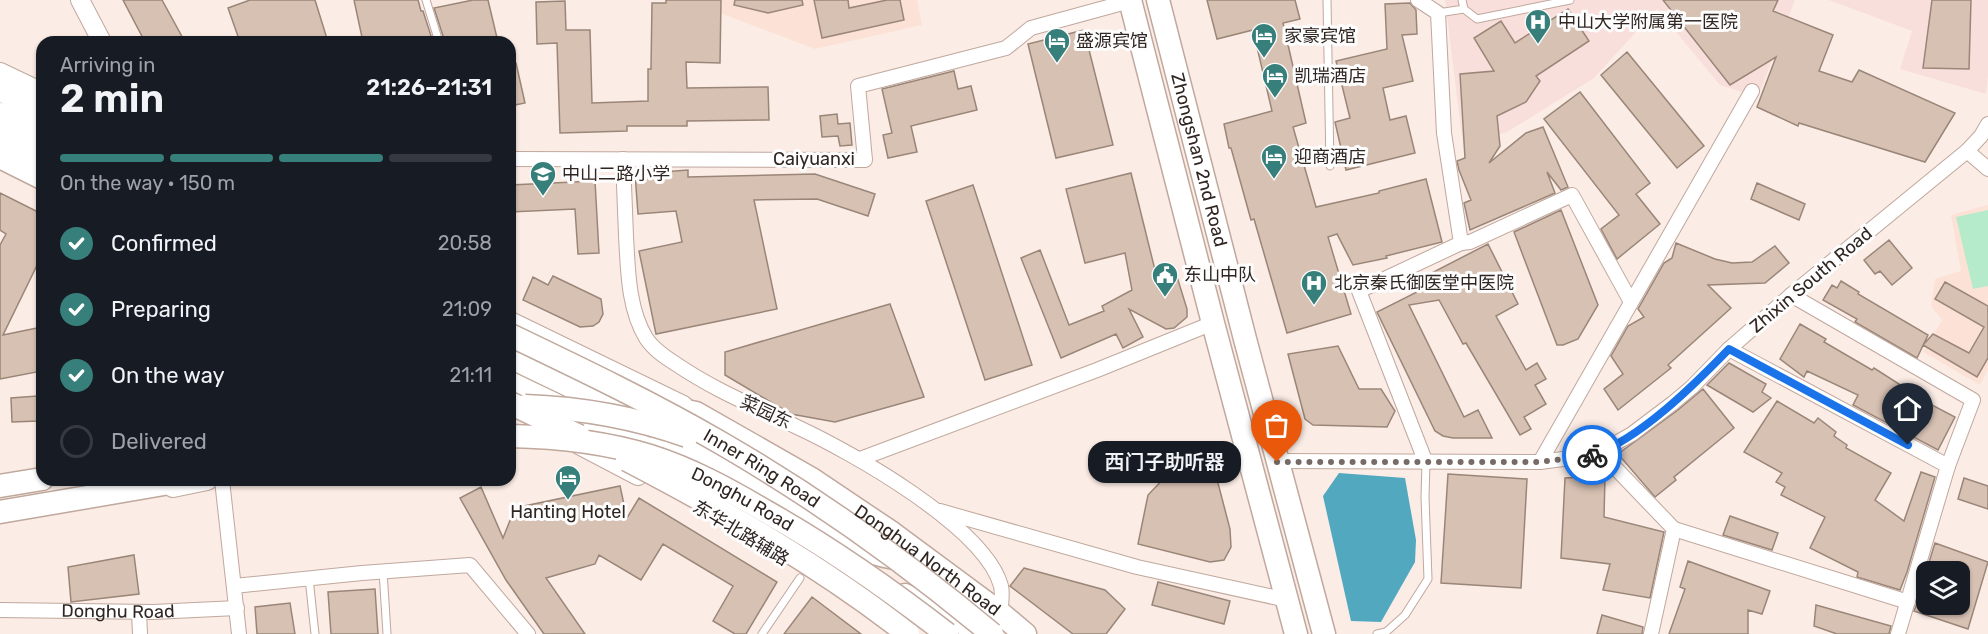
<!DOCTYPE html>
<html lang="en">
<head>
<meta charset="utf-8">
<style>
  :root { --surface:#171b24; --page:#242831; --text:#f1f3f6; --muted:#9ea1a6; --line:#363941; --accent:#377f7a }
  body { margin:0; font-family:Rubik,"Noto Sans SC",sans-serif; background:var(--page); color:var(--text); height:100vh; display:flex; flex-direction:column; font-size:22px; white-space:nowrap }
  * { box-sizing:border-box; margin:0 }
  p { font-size:20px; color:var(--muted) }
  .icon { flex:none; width:33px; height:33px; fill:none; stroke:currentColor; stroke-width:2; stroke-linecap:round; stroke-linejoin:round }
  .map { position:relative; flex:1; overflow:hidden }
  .sheet { position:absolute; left:36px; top:36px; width:480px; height:450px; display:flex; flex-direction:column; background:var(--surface); border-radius:18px; box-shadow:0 2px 4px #0004 }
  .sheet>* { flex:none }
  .tools { position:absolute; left:1916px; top:561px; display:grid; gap:12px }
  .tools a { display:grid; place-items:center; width:54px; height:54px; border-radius:12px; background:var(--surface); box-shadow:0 2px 4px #0004; font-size:30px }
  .pin { position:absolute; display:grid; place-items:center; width:51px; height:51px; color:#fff; margin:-62px -26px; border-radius:50% 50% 50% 0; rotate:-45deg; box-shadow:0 0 6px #0007 }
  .pin .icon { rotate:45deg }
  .courier { position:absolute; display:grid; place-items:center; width:60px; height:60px; margin:-30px; border:4px solid #1a73e8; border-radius:50%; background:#fff; color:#222; box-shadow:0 2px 8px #0007 }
  .bubble { position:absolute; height:42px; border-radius:18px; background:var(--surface); box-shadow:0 2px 4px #0004; font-size:20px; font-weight:600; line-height:42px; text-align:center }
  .summary em { font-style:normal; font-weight:600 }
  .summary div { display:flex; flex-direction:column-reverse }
  .summary { display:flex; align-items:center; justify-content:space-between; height:102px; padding:0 24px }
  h1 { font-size:39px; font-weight:600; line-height:45px }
  .bar { display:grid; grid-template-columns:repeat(4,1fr); gap:9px 6px; align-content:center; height:72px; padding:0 24px }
  .bar i { height:8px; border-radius:4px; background:var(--line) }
  .bar .selected { background:var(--accent) }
  .bar p { grid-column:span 4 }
  ol { padding:0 24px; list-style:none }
  li { display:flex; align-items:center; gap:18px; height:66px }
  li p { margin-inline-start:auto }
  li .icon { padding:6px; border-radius:50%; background:var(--accent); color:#fff; stroke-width:4 }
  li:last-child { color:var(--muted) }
  li i { width:33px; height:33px; border:3px solid var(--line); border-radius:50% }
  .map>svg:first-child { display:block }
  .built { fill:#fce2d6 }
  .medical { fill:#f9dfdb }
  .green { fill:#b5ebca }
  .water { fill:#51a8bf }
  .building { fill:#d7c1b3; stroke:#9a8678; stroke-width:1.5 }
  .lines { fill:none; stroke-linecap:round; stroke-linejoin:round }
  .service-casing { stroke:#c0a89d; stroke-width:9 }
  .minor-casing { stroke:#c0a89d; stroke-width:16 }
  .tertiary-casing { stroke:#c0a89d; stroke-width:20 }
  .secondary-casing { stroke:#c0a89d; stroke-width:22 }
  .primary-casing { stroke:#c0a89d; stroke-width:25 }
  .trunk-casing { stroke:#c0a89d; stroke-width:25 }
  .service { stroke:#fff; stroke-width:7 }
  .minor { stroke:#fff; stroke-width:14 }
  .tertiary { stroke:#fff; stroke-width:18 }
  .secondary { stroke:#fff; stroke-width:20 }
  .primary { stroke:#fff; stroke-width:22 }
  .trunk { stroke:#fff; stroke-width:22 }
  .trunk-bridge-casing { stroke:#c0a89d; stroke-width:25; stroke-linecap:butt }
  .trunk-bridge { stroke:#fff; stroke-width:22 }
  .done { stroke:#766b66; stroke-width:6; stroke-dasharray:0 10.8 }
  .route { stroke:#1a73e8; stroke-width:8 }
  .labels { text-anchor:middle; stroke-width:6; stroke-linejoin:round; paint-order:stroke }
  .poi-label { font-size:18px; fill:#2f2622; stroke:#fdfdfd; text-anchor:start }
  .street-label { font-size:18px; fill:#2f2622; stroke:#fdfdfd }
</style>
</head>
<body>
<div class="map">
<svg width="1988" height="634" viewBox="0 0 1988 634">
  <rect width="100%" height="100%" fill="#fbece5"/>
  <path class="built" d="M686,0H917L922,25L815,49Z
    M1988,205V370L1980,385L1923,352L1942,320L1931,306L1935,279L1961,271L1951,215Z"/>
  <path class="medical" d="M1445,0H1795L1758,97L1720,85L1657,9L1594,78L1507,132L1463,145Z
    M1829,0H1988V75L1986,94L1900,69L1912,31Z"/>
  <path class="green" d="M1988,210V286L1973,289L1956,217Z"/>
  <path class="water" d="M1339,473L1405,478L1416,540L1415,562L1381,622L1351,621L1323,496Z"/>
  <path class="building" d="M123,0H162L185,42H145Z
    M250,0H315L328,42H240L228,8Z
    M354,0H418L421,11H423L433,42H363Z
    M473,0H488L498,42H466L465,37L445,42L434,8Z
    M666,0H721L720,63L686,62L687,88L768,87L769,120L687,121V126H627V131L560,133L557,43L537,44L536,2L565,1L566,30H590L592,103L648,101V69H651L652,3H666Z
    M735,0H802L803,5L768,13L734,5Z
    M814,0H848L849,8L887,0H900L904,20L822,38Z
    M1207,0H1295L1300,19L1283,23L1306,123L1293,127L1316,207L1379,193V191L1426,179L1442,242L1386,256L1387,258L1353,265L1337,234L1328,237L1351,314L1287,333L1254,219L1251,220L1231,148H1229L1224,124L1272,111L1253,30L1217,39Z
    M1663,0H1778L1773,11L1833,35L1819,71L1852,82L1859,70L1955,113L1925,162L1799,123L1798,126L1757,107L1776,57L1730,85Z
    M1932,0H1971L1969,69L1923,68Z
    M1410,3L1416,10L1417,34L1402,35L1413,81L1383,88L1390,120L1406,116L1415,153L1346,170L1335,122L1350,118L1336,61L1387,49L1385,4Z
    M1568,9L1589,41L1536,76L1540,81L1526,102L1497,116L1500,146L1489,163L1526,133L1543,127L1568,187L1561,190L1547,172L1555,193L1470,230L1464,203L1471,200L1459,170L1457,161L1465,158L1460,74L1494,71L1474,38L1501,21L1515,43Z
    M1084,30L1113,145L1056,158L1028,44Z
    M1627,52L1704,146L1677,168L1601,75Z
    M516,63L525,103L510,106V64Z
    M954,71L958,89L971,86L977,110L911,126L917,152L888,158L883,135L892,133L882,89Z
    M1580,92L1650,183L1636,194L1660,224L1617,259L1601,229L1619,215L1544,119Z
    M837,114L838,124L850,123L852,145L840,146L838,136L822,137L820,116Z
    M688,170V177L815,174L875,194L868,216L817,199L754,200L777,309L656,334L639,251L682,242L676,211L638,214L635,174Z
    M1131,173L1155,270L1174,267L1187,309V317L1174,328L1166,329L1129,309L1143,337L1123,348L1116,334L1061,358L1021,258L1040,250L1069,325L1104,311L1102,306L1132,290L1125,253L1085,263L1066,189Z
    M595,181L599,253L578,254L575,209L510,212V185Z
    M1757,183L1805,204L1799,220L1751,199Z
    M973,185L1032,365L985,380L926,201Z
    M0,193L42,214V255L3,335L42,327V371L0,379V245L6,234L0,230Z
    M1561,210L1598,305L1578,339L1563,345H1557L1514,232Z
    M1889,240L1912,268L1892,285L1880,271L1875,274L1864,260Z
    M1676,243L1715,259L1732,263L1752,262L1775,246L1789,263L1765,283L1708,285L1731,308L1668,365L1671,368L1618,410L1604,389L1623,374L1611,356L1628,326L1644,317L1638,309L1664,263L1672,258Z
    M1488,244L1518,304L1496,316L1526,370L1537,363L1546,379L1535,385L1546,404L1524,417L1531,429L1520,435L1466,343L1463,344L1439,300L1409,305L1464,417L1478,410L1492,438H1453L1443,436L1435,431L1377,312L1423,289L1418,280Z
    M553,276L601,299L603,314L599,322L593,326L580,327L523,300L533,277L548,285Z
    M1841,281L1859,292L1858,294L1928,335L1917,358L1855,322L1857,319L1823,300L1832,285L1837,288Z
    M1945,282L1988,306V358L1977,377L1923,345L1933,334L1969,353L1984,327L1935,299Z
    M890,304L924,397L835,422L791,414L725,375V352Z
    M1800,324L1826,339L1824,342L1872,370L1874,368L1910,391L1909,393L1955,417L1938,450L1853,405L1858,395L1807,371L1804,377L1780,359Z
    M1338,346L1359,389H1381L1395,411L1387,427L1313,425L1305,419L1288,354Z
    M1729,363L1766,384L1762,392L1771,398L1753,412L1707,385Z
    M1703,389L1734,428L1674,477L1676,480L1655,497L1618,454L1678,410Z
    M37,396L38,421L12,422L11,398Z
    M1777,401L1814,423L1818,418L1836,432L1834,436L1847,445L1846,448L1891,473L1875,500L1904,521L1921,472L1935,477L1907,572L1900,590L1857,577L1858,572L1810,548L1825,517L1781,495L1785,487L1776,482L1782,473L1744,452Z
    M1213,464L1230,529L1231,547L1224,560L1210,562L1138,544L1148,495L1170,472Z
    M1448,474L1527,479L1521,588L1441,583Z
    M1605,476L1604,517L1664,532L1650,598L1603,590L1610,564L1561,558L1565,478Z
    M1964,478L1988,486V509L1958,499Z
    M620,486L627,518L639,498L777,582L746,634H735L713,621L733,586L663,544L641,580L599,555L595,564L546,578L585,634H544L506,580L460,498L481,487L503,538L515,508Z
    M1730,516L1778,533L1772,550L1723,535Z
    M1935,543L1988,562L1968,629L1914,611L1917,604H1959V572H1926Z
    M134,555L139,594L71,602L68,567Z
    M1688,561L1770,591L1762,614L1748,610V634H1669L1685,589L1680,587Z
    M1024,568L1105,590L1125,609L1106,634H1073L1010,586Z
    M1158,582L1230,601L1224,624L1152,605Z
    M375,589L378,634H331L328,592Z
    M812,597L861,634H784Z
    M290,603L295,634H257L255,607Z
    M1816,605L1891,626L1889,634H1837L1814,626Z
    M1602,615L1643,627L1642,634H1597Z"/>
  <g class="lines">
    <g class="service-casing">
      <path id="service" d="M426,0L439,42
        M1327,0L1330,166
        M1462,0L1464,9L1477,19L1570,0
        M1438,13L1464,9
        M383,571L387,634
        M309,578L315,634
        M762,634L800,578
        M1377,634L1386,632L1405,615L1428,579L1425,497L1426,463"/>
    </g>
    <g class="minor-casing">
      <g id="minor">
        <path d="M1418,0L1438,13L1444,133L1461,243L1359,291L1426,463"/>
        <path d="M1967,151L1988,169"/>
        <path d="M510,159L865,160L858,86L1006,48L1031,28L1130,1"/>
        <path d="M623,159C624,185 625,210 626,236C628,270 628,308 646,338C653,349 665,357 676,364C714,390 756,407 797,427C851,452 985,527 1001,586C1003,595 1001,605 1000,613"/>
        <path d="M1461,243L1470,242L1572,195L1631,302"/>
        <path d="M1791,295L1973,400L1948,466L1898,634"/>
        <path d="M1729,349L1948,466"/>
        <path d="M1600,452L1674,529L1651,634"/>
        <path d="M860,459L1097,370L1213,323"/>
        <path d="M1277,461L1540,462L1586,456L1600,452L1632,434L1673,403L1692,387L1729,349L1791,295L1967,151L1981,136L1988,124"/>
        <path d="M1540,462L1752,91"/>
        <path d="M222,480L239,634"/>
        <path d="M940,511L1137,567L1287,600"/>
        <path d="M1674,529L1908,602"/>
        <path d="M234,586L362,573L470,565L528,634"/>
        <path id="s1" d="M0,610L153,612L237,608"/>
        <path d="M139,612L140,634"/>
      </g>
    </g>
    <g class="tertiary-casing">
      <path id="tertiary" d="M80,0L102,42"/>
    </g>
    <g class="secondary-casing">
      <path id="secondary" d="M0,73L42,93
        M510,322L683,406
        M579,444L638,475
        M173,487L207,480"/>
    </g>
    <g class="primary-casing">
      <g id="primary">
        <path d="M1130,0L1213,323L1296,634"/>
        <path id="s2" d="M1158,0L1245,339L1324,634"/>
        <path d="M0,114L42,134"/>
        <path d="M0,135L42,155"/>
        <path d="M510,357L591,396"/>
        <path d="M510,383L652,451"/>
        <path id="s3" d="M577,389L696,413L810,478L892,533L1000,613L1025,634"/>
        <path d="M660,433C699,454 738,475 776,498C813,520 851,552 895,558"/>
        <path d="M905,595L966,625L979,629L987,627"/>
      </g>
    </g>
    <g class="trunk-casing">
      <path id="trunk" d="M0,90L42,110
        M0,157L42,178
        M0,486L42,479
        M0,512L187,480"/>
    </g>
    <use href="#service" class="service"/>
    <use href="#minor" class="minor"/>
    <use href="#tertiary" class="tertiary"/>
    <use href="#secondary" class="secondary"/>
    <use href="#primary" class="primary"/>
    <use href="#trunk" class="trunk"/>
    <g class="trunk-bridge-casing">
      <g id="trunk-bridge">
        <path id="s4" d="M510,335C581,369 652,403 721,443C816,498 907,563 992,634"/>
        <path d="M510,403L579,436"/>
        <path d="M525,406C581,408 634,417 687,436"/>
        <path id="s5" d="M510,436C557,437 605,442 650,456C691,469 728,489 765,511C829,547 889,589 947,634"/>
        <path d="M627,460C725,511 821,566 908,634"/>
      </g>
    </g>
    <use href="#trunk-bridge" class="trunk-bridge"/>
  </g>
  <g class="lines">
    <path class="done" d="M1277,462H1540L1592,455"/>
    <path class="route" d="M1592,455C1639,440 1695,384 1729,349L1908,445"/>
  </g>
  <defs>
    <g id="hospital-pin" transform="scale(1.35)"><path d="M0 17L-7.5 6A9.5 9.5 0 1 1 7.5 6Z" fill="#377f7a" stroke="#fdfdfd"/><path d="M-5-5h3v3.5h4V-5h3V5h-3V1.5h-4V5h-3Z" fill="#fff"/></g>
    <g id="hotel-pin" transform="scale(1.35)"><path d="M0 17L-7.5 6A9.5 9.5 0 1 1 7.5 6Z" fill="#377f7a" stroke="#fdfdfd"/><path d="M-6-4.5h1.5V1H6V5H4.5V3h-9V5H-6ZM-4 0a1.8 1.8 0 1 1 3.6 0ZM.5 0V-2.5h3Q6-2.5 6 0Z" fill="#fff"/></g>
    <g id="school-pin" transform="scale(1.35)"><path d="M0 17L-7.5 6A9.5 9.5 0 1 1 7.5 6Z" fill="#377f7a" stroke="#fdfdfd"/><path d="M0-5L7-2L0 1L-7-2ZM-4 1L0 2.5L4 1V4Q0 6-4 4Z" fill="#fff"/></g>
    <g id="civic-pin" transform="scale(1.35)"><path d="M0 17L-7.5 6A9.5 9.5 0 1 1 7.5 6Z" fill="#377f7a" stroke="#fdfdfd"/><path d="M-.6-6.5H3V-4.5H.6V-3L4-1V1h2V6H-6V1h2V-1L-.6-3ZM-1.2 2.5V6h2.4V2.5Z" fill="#fff"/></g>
  </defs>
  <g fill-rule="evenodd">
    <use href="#hospital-pin" x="1538" y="22"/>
    <use href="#hotel-pin" x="1264" y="36"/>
    <use href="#hotel-pin" x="1057" y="41"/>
    <use href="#hotel-pin" x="1275" y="76"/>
    <use href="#hotel-pin" x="1274" y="157"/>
    <use href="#school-pin" x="543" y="174"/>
    <use href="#civic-pin" x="1165" y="275"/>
    <use href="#hospital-pin" x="1314" y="283"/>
    <use href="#hotel-pin" x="568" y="478"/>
  </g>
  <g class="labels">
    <g class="poi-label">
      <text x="1558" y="28">中山大学附属第一医院</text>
      <text x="1284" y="42">家豪宾馆</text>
      <text x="1076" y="47">盛源宾馆</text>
      <text x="1294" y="82">凯瑞酒店</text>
      <text x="1294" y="163">迎商酒店</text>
      <text x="562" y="180">中山二路小学</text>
      <text x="1184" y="281">东山中队</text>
      <text x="1334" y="289">北京秦氏御医堂中医院</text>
      <text x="568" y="518" text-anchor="middle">Hanting Hotel</text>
    </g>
    <g class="street-label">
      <text x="814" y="165">Caiyuanxi</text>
      <text dy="6" stroke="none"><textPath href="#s2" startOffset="165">Zhongshan 2nd Road</textPath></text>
      <text transform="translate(1811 280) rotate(-40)" y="6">Zhixin South Road</text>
      <text transform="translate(766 412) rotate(25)" y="6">菜园东</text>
      <text dy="6" stroke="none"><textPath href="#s4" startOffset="285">Inner Ring Road</textPath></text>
      <text dy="6" stroke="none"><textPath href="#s5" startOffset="244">Donghu Road</textPath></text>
      <text transform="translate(741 533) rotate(31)" y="6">东华北路辅路</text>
      <text dy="6" stroke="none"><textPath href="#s3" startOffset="396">Donghua North Road</textPath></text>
      <text dy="6" stroke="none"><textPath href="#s1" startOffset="118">Donghu Road</textPath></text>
    </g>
  </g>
</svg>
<div class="tools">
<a><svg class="icon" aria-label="layers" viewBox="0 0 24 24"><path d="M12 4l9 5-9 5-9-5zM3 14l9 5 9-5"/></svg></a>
</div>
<div class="pin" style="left:1277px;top:462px;background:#ea580c"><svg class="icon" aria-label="bag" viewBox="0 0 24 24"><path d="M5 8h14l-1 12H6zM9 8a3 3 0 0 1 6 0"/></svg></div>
<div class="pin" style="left:1908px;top:445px;background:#1f2937"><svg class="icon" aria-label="home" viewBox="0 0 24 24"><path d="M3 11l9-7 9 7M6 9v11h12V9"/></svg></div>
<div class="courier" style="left:1592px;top:455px"><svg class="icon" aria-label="bike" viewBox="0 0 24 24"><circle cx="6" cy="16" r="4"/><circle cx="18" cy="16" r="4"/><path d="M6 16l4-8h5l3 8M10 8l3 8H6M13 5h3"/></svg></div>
<div class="bubble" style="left:1088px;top:441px;width:153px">西门子助听器</div>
<section class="sheet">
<div class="summary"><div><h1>2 min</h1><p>Arriving in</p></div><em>21:26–21:31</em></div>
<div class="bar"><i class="selected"></i><i class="selected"></i><i class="selected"></i><i></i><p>On the way · 150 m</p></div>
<ol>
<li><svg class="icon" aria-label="check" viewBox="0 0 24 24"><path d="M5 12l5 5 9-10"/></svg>Confirmed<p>20:58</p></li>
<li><svg class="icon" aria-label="check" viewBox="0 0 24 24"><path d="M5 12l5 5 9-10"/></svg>Preparing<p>21:09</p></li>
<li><svg class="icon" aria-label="check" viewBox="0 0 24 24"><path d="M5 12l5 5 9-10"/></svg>On the way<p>21:11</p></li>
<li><i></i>Delivered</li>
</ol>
</section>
</div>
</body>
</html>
